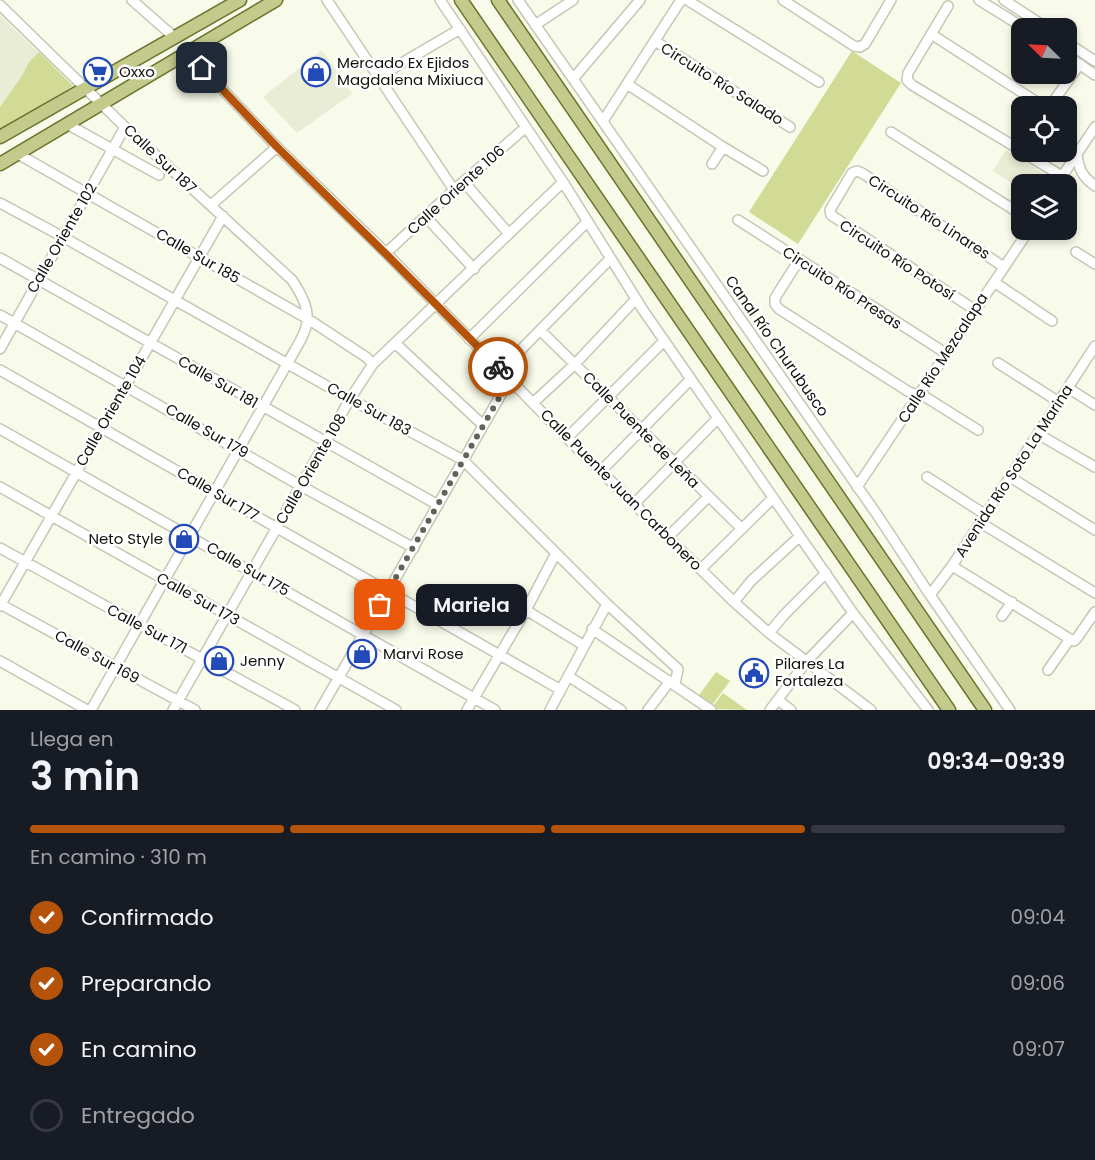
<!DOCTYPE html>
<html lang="es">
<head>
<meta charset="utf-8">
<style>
  :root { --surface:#171b24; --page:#242831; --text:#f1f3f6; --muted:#9ea1a6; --line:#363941; --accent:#b45309 }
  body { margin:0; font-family:Poppins,sans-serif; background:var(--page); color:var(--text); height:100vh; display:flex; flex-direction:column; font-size:22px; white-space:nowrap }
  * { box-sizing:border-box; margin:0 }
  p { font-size:20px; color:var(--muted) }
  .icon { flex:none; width:33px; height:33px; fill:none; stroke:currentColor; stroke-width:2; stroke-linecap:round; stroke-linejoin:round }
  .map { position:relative; height:710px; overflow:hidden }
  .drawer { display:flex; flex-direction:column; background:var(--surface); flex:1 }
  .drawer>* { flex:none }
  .needle { width:39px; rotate:294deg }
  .buttons { position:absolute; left:1011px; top:18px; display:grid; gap:12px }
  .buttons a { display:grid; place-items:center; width:66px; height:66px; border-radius:12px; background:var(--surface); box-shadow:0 3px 9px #0003; font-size:30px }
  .pin { position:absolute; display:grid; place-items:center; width:51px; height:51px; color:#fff; margin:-26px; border-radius:12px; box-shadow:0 3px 9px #0006 }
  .courier { position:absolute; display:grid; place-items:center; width:60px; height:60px; margin:-30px; border:4px solid #b45309; border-radius:50%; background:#fff; color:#222; box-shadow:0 2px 8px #0007 }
  .bubble { position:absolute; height:42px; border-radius:12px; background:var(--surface); box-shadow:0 3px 9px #0003; font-size:20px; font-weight:600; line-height:42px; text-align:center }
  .overview em { font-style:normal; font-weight:600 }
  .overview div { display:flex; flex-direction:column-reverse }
  .overview { display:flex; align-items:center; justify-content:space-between; height:102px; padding:0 30px }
  h1 { font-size:39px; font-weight:600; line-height:45px }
  .bar { display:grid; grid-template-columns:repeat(4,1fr); gap:9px 6px; align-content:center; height:72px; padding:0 30px }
  .bar i { height:8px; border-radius:4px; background:var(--line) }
  .bar .current { background:var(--accent) }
  .bar p { grid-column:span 4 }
  ol { padding:0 30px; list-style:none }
  li { display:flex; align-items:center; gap:18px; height:66px }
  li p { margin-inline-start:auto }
  li .icon { padding:6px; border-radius:50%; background:var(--accent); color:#fff; stroke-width:4 }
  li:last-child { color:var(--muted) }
  li i { width:33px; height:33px; border:3px solid var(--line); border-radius:50% }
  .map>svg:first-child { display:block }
  .built { fill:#eaedd5 }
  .green { fill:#d1db95 }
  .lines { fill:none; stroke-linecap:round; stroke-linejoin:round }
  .minor-casing { stroke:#c4c7b6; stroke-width:12 }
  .major-casing { stroke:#6a722d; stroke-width:15 }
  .minor { stroke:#fff; stroke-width:9 }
  .major { stroke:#c3ca8c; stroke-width:12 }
  .done { stroke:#616258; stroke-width:6; stroke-dasharray:0 10.8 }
  .route { stroke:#b45309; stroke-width:8 }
  .labels { text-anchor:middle; stroke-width:5; stroke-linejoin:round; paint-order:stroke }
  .poi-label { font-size:15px; fill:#0f100a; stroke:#fff; text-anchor:start }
  .street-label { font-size:15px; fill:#0f100a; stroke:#fff }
</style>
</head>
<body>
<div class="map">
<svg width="1095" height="710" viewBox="0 0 1095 710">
  <rect width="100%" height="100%" fill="#f8fbe9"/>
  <path class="built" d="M0,15L73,86L0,131Z
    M322,50L352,94L297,133L263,97Z
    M1006,150L1047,176L1048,184H1022L1021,189L993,171Z"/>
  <path class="green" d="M852,51L901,83L798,244L749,212Z
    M39,52L73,86L0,131V107L22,76L29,62Z
    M716,672L730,681L710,708L697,698Z
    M723,693L747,710L711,709Z"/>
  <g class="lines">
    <g class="minor-casing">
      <path id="minor" d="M132,0L174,37
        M327,0L454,190
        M440,0L563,182L643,310L853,613L928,710
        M518,0L878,516L930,595L1010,710
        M687,0L819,82
        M783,0L854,46L860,47L865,44L891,0
        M979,0L1024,28
        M1004,0L1047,28
        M0,5L125,127L292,280C318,318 307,329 287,364L91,710
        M948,6L908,73L907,80L912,85L1022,151
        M535,25L573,0
        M931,34L1043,106
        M655,41L790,127
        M1066,42L1095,61
        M187,52L277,147L386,253L567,438L734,602L769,633L871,710
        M1066,55L1095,75
        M378,77L460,29
        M573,79L640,0
        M627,84L723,147L763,171
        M1050,106L1080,64
        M603,121L681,0
        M67,124L159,175
        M891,132L1022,215
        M1022,152L1062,176
        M18,154L308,319L366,357L373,364
        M1077,154C1079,170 1082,176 1095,186
        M712,164L723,147
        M464,182L509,234
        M1057,184L1095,127
        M0,203L63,237L350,399L463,460L607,604L678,669L675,684
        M211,205L277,147
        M426,217L474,269
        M738,220L947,354
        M1076,252L1095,264
        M386,253L454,190L526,127
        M0,258L438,505
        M799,260L775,298V304L779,309L909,392L927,398L978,430
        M994,282L1052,321
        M975,310L831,215L830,210L852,173L857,171L862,173L1004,267
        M0,315L301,486L414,548
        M541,331L742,529
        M469,339L587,222
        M395,343L483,425
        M0,349L125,127
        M998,363L1059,402
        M0,370L561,690
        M501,370L610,259
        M1068,388L1095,405
        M533,403L575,364L636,299
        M0,429L495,710
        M1038,434L1095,467
        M567,438L664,341
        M601,471L691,379
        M927,477L986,515
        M1010,477L1095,530
        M0,487L396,710
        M857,487L1029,230
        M634,504L718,418
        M981,523L1095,593
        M668,537L708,497
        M0,548L295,710
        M952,566L1070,639
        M701,569L773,498
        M930,595L952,566L1095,346
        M734,602L751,581L799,537
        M0,604L195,710
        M0,606L223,216
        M526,610L583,645
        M1002,616L1012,602
        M592,629L711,710
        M769,633L784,615L826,573
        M0,661L87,710
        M1048,670L1070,639L1074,641L1077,638L1095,612
        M568,676L621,710
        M778,700L791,710
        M173,710L350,399L373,364L563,182
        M320,710L510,379
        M467,710L526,610L556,553
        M550,710L607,604
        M648,710L670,681
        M770,710L806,662L853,613"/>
    </g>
    <g class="major-casing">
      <path id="major" d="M461,0L949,710
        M498,0L985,710
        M0,137L240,0
        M0,164L276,0"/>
    </g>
    <use href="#minor" class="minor"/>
    <use href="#major" class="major"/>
  </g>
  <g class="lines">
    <path class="done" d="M380,605L510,379L498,367"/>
    <path class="route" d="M202,68L277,147L386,254L498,367"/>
  </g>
  <defs>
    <g id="supermarket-ring" transform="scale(1.5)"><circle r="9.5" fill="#fff" stroke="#234ab9" stroke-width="1.5"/><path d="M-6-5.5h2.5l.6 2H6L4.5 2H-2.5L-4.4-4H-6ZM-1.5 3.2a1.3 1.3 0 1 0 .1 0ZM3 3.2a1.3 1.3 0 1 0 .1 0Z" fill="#234ab9"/></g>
    <g id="shop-ring" transform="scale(1.5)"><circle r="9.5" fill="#fff" stroke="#234ab9" stroke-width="1.5"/><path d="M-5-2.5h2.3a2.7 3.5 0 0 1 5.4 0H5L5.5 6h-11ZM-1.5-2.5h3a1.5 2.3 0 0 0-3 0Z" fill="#234ab9"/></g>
    <g id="civic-ring" transform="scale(1.5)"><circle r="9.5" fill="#fff" stroke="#234ab9" stroke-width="1.5"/><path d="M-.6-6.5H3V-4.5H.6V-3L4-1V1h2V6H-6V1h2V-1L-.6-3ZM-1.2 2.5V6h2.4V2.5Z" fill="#234ab9"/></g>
  </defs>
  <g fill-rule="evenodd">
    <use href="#supermarket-ring" x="98" y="72"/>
    <use href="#shop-ring" x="316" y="72"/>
    <use href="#shop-ring" x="184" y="539"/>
    <use href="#shop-ring" x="362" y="654"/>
    <use href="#shop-ring" x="219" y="661"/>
    <use href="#civic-ring" x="754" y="673"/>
  </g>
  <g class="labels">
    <g class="poi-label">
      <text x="337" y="68">Mercado Ex Ejidos<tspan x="337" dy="17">Magdalena Mixiuca</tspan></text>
      <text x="119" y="77">Oxxo</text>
      <text x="163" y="544" text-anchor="end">Neto Style</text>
      <text x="383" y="659">Marvi Rose</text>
      <text x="240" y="666">Jenny</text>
      <text x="775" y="669">Pilares La<tspan x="775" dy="17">Fortaleza</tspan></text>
    </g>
    <g class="street-label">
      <text transform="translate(722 84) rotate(32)" y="5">Circuito Río Salado</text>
      <text transform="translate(160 159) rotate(43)" y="5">Calle Sur 187</text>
      <text transform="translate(456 190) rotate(-42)" y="5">Calle Oriente 106</text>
      <text transform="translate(929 217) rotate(33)" y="5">Circuito Río Linares</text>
      <text transform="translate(62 238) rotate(-60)" y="5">Calle Oriente 102</text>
      <text transform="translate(198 256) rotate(30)" y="5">Calle Sur 185</text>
      <text transform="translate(897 260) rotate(33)" y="5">Circuito Río Potosí</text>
      <text transform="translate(842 288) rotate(33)" y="5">Circuito Río Presas</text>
      <text transform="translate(777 346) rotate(55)" y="5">Canal Río Churubusco</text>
      <text transform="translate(943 358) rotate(-57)" y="5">Calle Río Mezcalapa</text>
      <text transform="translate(218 382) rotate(30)" y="5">Calle Sur 181</text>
      <text transform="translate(369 409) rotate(29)" y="5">Calle Sur 183</text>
      <text transform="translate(111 411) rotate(-60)" y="5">Calle Oriente 104</text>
      <text transform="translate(641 430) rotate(45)" y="5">Calle Puente de Leña</text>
      <text transform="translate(207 431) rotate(30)" y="5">Calle Sur 179</text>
      <text transform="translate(311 469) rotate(-60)" y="5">Calle Oriente 108</text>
      <text transform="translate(1014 471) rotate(-57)" y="5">Avenida Río Soto La Marina</text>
      <text transform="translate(621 490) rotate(45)" y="5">Calle Puente Juan Carbonero</text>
      <text transform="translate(218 494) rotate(30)" y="5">Calle Sur 177</text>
      <text transform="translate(248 569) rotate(30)" y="5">Calle Sur 175</text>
      <text transform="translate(198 599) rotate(29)" y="5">Calle Sur 173</text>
      <text transform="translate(147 629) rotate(28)" y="5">Calle Sur 171</text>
      <text transform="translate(97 657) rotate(29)" y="5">Calle Sur 169</text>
    </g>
  </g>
</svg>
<div class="buttons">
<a><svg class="needle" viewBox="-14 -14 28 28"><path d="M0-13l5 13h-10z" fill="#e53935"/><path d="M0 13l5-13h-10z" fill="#9ea1a6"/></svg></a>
<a><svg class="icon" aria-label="locate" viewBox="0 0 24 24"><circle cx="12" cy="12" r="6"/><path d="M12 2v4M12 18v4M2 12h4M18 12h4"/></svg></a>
<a><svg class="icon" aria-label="layers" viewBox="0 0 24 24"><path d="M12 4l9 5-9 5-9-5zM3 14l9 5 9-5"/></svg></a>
</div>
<div class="pin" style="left:380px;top:605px;background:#ea580c"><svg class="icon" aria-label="bag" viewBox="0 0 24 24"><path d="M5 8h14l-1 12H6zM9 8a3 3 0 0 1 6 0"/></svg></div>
<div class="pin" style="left:202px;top:68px;background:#1f2937"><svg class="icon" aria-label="home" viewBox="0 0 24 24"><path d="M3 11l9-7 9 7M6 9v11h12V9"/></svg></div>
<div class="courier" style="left:498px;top:367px"><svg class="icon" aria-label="bike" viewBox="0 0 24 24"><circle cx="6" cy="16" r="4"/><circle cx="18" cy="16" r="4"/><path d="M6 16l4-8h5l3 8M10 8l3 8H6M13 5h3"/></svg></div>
<div class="bubble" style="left:416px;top:584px;width:111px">Mariela</div>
</div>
<section class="drawer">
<div class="overview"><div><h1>3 min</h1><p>Llega en</p></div><em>09:34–09:39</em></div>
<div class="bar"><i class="current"></i><i class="current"></i><i class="current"></i><i></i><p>En camino · 310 m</p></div>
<ol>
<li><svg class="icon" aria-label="check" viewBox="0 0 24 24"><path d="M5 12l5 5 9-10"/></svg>Confirmado<p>09:04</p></li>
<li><svg class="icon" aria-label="check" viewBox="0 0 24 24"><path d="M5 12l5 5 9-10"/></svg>Preparando<p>09:06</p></li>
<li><svg class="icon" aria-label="check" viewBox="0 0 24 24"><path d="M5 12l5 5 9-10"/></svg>En camino<p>09:07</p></li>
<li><i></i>Entregado</li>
</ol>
</section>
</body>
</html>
